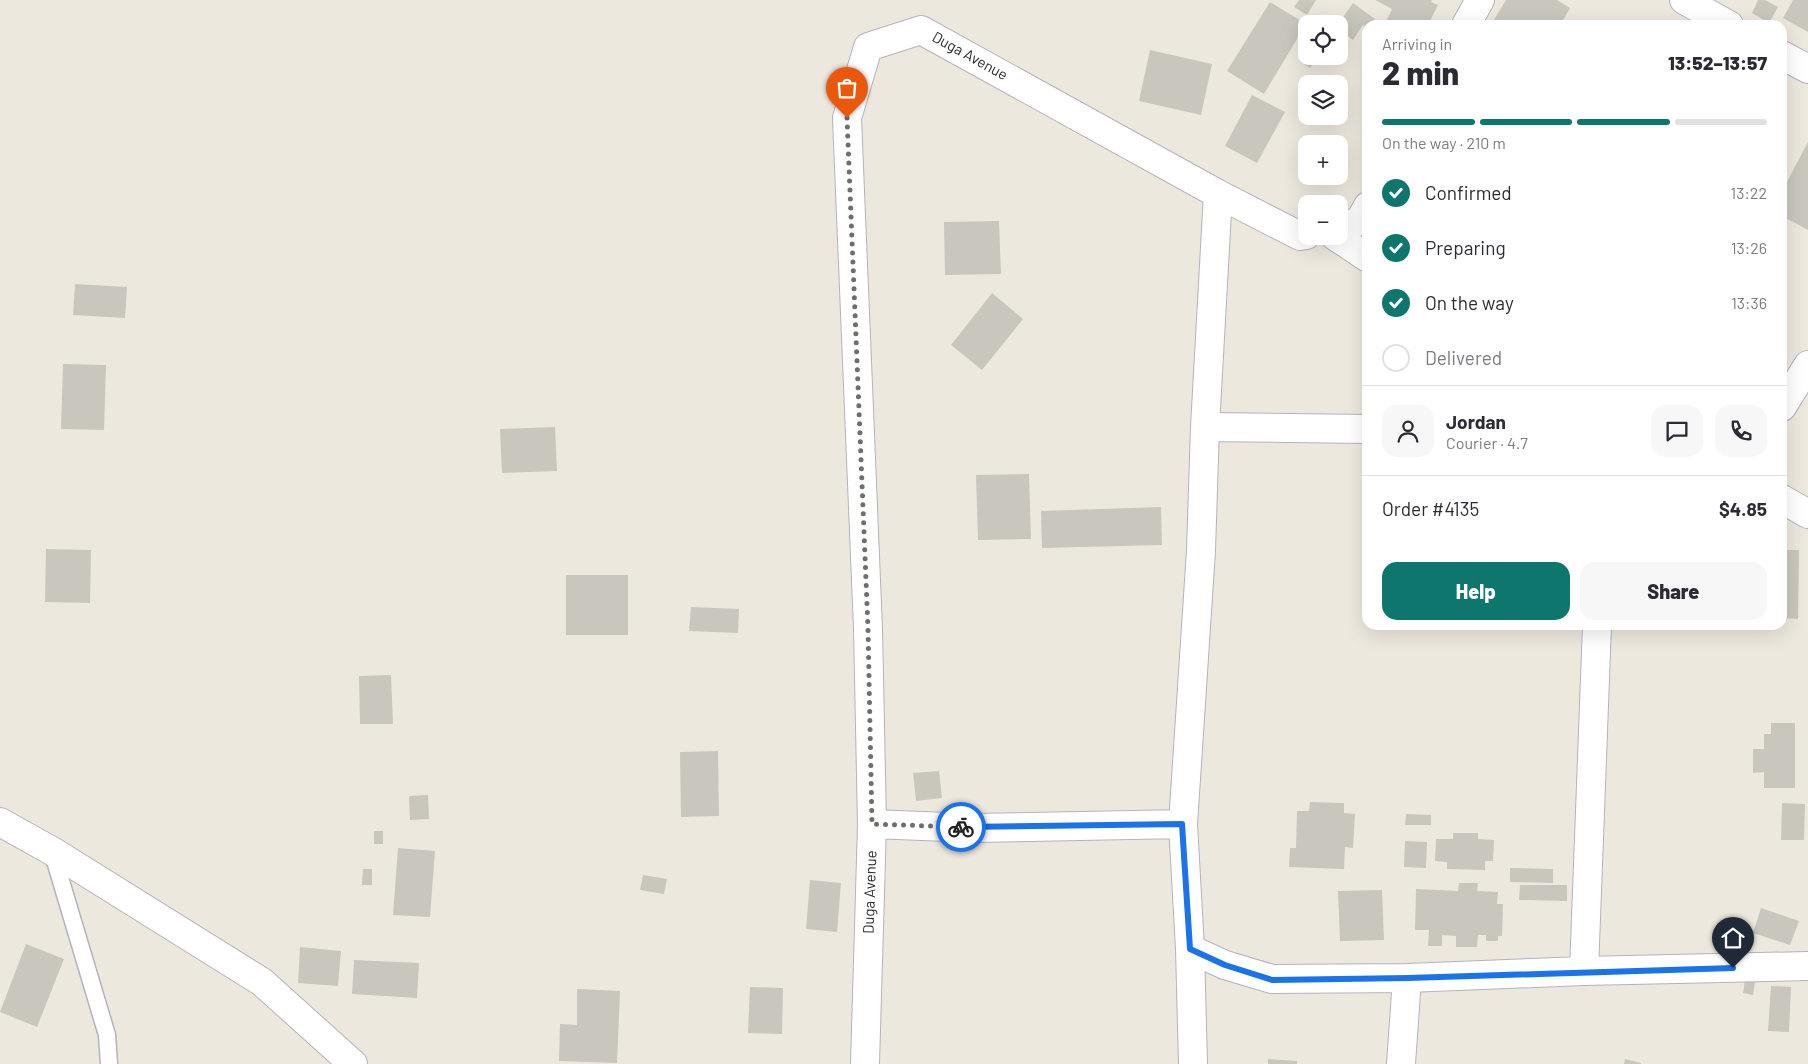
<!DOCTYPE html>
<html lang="en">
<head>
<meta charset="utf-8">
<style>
  :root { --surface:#fff; --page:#f7f7f7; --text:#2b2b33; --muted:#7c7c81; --line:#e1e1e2; --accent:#0f766e }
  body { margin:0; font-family:Barlow,sans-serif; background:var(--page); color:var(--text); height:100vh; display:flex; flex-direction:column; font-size:19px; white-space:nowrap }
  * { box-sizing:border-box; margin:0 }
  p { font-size:16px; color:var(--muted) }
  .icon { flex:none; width:28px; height:28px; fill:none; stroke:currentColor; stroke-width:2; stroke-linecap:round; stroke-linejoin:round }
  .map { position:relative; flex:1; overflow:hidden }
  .panel { position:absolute; left:1362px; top:20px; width:425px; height:610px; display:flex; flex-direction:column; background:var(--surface); border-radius:15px; box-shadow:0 5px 20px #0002 }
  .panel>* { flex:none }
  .fabs { position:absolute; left:1298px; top:15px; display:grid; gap:10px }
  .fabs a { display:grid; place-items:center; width:50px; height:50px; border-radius:10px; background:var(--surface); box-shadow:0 5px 20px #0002; font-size:25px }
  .pin { position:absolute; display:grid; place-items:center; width:42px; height:42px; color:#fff; margin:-51px -21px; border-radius:50% 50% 50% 0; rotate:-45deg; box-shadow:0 0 5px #0007 }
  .pin .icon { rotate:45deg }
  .courier { position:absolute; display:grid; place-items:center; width:50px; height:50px; margin:-25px; border:4px solid #1a73e8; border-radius:50%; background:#fff; color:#222; box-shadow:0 1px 6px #0007 }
  .overview em { font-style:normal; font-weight:800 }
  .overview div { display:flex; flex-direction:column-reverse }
  .overview { display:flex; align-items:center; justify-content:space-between; height:85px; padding:0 20px }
  h1 { font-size:32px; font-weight:800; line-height:38px }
  .bar { display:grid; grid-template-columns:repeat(4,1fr); gap:8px 5px; align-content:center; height:60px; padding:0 20px }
  .bar i { height:6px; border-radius:4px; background:var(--line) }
  .bar .on { background:var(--accent) }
  .bar p { grid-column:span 4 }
  .line { display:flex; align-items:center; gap:12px; padding:0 20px; border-top:1px solid var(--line) }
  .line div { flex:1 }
  .round { display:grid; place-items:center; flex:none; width:52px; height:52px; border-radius:15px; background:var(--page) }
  ol { padding:0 20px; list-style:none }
  li { display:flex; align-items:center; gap:15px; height:55px }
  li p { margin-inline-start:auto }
  li .icon { padding:5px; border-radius:50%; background:var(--accent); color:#fff; stroke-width:4 }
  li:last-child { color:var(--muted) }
  li i { width:28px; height:28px; border:2px solid var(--line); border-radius:50% }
  .button { display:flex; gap:10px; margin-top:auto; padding:10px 20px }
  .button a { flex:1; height:58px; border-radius:15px; background:var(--accent); color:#fff; font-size:20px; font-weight:800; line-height:58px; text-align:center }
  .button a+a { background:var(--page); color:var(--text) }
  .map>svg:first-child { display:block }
  .building { fill:#c9c6bd }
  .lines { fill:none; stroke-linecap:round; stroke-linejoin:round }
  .lane-casing { stroke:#b2b3bf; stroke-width:19 }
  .street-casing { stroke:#b2b3bf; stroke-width:30 }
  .lane { stroke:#fff; stroke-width:16 }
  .street { stroke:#fff; stroke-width:28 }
  .done { stroke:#706e6a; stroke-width:5; stroke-dasharray:0 9 }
  .route { stroke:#1a73e8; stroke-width:6 }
  .labels { text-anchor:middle; stroke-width:4.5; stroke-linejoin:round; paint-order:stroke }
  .street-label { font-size:15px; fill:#2c2c2c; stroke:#fff }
</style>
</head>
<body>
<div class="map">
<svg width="1808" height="1064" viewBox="0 0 1808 1064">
  <rect width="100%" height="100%" fill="#ede8de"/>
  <path class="building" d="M1299,0H1316L1307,15L1294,7Z
    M1375,0H1432L1431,2L1438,5L1428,25H1392L1386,22L1392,9Z
    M1506,0H1557L1570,8L1562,22L1566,25H1495L1492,23Z
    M1758,0H1765L1778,7L1769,23L1752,13Z
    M1793,0H1808V32L1783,18Z
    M1270,2L1306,24L1264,94L1227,71Z
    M1353,3L1375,19L1371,25H1368V28L1363,25L1353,40L1339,30V23Z
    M1150,50L1212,64L1201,115L1139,101Z
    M1306,53V56H1318L1310,68L1300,62Z
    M1252,95L1285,112L1257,163L1225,146Z
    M1808,142V230L1782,216V191Z
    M999,221L1001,274L945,275L944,222Z
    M75,284L127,287L125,318L73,315Z
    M992,293L1023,319L982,370L951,345Z
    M63,364L106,365L104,430L61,429Z
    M555,427L557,471L502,473L500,429Z
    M1029,474L1031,539L978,540L976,475Z
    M1161,507L1162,545L1042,548L1041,511Z
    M46,549L91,550L90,603L45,602Z
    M1782,550H1799L1798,619L1782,618Z
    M566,575H628V635H566Z
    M691,607L739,609L738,633L689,631Z
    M391,675L393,724H360L359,676Z
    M1771,723H1795V788H1764V772L1753,773V749H1764V734H1771Z
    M718,751L719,816L681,817L680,752Z
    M939,771L942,798L916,801L913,773Z
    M428,795L429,819L410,820L409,796Z
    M1310,802L1344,803V813L1355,814L1353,848L1345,847L1344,869L1289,867L1290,848H1296L1297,811H1309Z
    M1782,803L1805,804L1804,840H1781Z
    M1406,814L1431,815V825H1405Z
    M374,831H383V844H374Z
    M1453,833H1478V839L1494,840L1493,861H1485V870L1447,869V862L1435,861L1436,839H1453Z
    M1405,841L1427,842L1426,868L1404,867Z
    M398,848L435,851L430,917L393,915Z
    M1510,868L1553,869V883L1510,882Z
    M363,869H372V885H362Z
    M643,875L667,879L664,894L640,890Z
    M810,880L841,883L837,932L806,929Z
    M1459,883H1478L1477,891L1498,892L1497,904H1503L1502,936H1498V941H1486V935H1478L1477,947H1456V936L1442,935V946H1428L1429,930H1415L1416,889L1458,891Z
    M1520,885H1567V901L1519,900Z
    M1382,890L1384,940L1340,941L1338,891Z
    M1761,908L1799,921L1790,945L1753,933Z
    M26,944L64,959L37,1027L0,1012Z
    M300,947L341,951L338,986L298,983Z
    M354,960L419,963L417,998L352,994Z
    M1745,980L1755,982L1753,995L1743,993Z
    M1771,986L1791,987L1789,1032L1768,1031Z
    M750,987L783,988L782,1034L748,1033Z
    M577,989L620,991L617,1063L559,1061L560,1024L577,1025Z
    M1268,1059L1297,1061V1064H1268Z
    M1625,1059L1641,1063V1064H1624Z"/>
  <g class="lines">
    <g class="lane-casing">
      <path id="lane" d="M52,851L107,1035L109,1064"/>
    </g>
    <g class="street-casing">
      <path id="street" d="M1684,0L1729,25
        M1466,25L1480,0
        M1782,55L1808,69
        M1339,231L1360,220L1368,206
        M1335,236L1368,258
        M1782,407L1808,365
        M1205,427L1368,429
        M1782,499L1808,514
        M0,822L52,851L262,982L353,1064
        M872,824L972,828L1183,824
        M1190,949L1225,965L1272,979L1407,978L1584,971L1808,966
        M1584,971L1597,625
        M865,1064L872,824L868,629L847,118L868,47L921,30L1218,194L1300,236L1306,235
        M1193,1064L1190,949L1183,824L1201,551L1205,427L1218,194
        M1401,1064L1407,978"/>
    </g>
    <use href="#lane" class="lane"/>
    <use href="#street" class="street"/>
  </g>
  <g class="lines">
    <path class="done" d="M847,118L868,629L872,824L961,827"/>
    <path class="route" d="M961,827L1182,824L1190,949L1225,965L1272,980L1408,978L1733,968"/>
  </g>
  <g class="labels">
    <g class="street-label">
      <text transform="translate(970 56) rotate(29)" y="5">Duga Avenue</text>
      <text transform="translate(870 892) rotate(-88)" y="5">Duga Avenue</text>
    </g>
  </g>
</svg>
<div class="fabs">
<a><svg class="icon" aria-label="locate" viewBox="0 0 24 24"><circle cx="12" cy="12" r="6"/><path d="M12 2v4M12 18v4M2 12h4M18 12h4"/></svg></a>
<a><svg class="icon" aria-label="layers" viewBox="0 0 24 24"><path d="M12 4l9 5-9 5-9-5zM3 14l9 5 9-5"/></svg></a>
<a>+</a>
<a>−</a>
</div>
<div class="pin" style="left:847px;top:118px;background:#ea580c"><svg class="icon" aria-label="bag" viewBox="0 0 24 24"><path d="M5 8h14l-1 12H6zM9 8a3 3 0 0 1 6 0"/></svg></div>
<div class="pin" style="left:1733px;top:968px;background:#1f2937"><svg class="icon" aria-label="home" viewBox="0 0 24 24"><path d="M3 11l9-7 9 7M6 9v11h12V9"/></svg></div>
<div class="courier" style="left:961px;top:827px"><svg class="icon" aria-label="bike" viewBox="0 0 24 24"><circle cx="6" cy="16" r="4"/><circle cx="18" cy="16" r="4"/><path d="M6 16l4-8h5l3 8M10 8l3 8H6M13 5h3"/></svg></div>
<section class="panel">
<div class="overview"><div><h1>2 min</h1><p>Arriving in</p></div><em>13:52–13:57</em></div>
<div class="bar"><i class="on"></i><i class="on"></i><i class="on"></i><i></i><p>On the way · 210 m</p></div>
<ol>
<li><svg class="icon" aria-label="check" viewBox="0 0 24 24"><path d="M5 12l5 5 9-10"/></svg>Confirmed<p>13:22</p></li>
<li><svg class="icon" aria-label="check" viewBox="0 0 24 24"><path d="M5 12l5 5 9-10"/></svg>Preparing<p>13:26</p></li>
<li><svg class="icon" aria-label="check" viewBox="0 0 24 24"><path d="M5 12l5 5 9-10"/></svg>On the way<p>13:36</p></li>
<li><i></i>Delivered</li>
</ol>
<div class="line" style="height:90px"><a class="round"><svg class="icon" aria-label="person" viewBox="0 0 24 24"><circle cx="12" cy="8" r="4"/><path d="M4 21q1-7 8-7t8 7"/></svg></a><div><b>Jordan</b><p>Courier · 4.7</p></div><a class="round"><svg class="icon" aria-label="chat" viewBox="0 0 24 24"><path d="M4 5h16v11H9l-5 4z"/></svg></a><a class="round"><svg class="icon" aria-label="phone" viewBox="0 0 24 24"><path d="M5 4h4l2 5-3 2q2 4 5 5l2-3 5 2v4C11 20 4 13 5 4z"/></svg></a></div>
<div class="line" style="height:65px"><div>Order #4135</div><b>$4.85</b></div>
<div class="button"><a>Help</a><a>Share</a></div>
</section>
</div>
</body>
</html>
